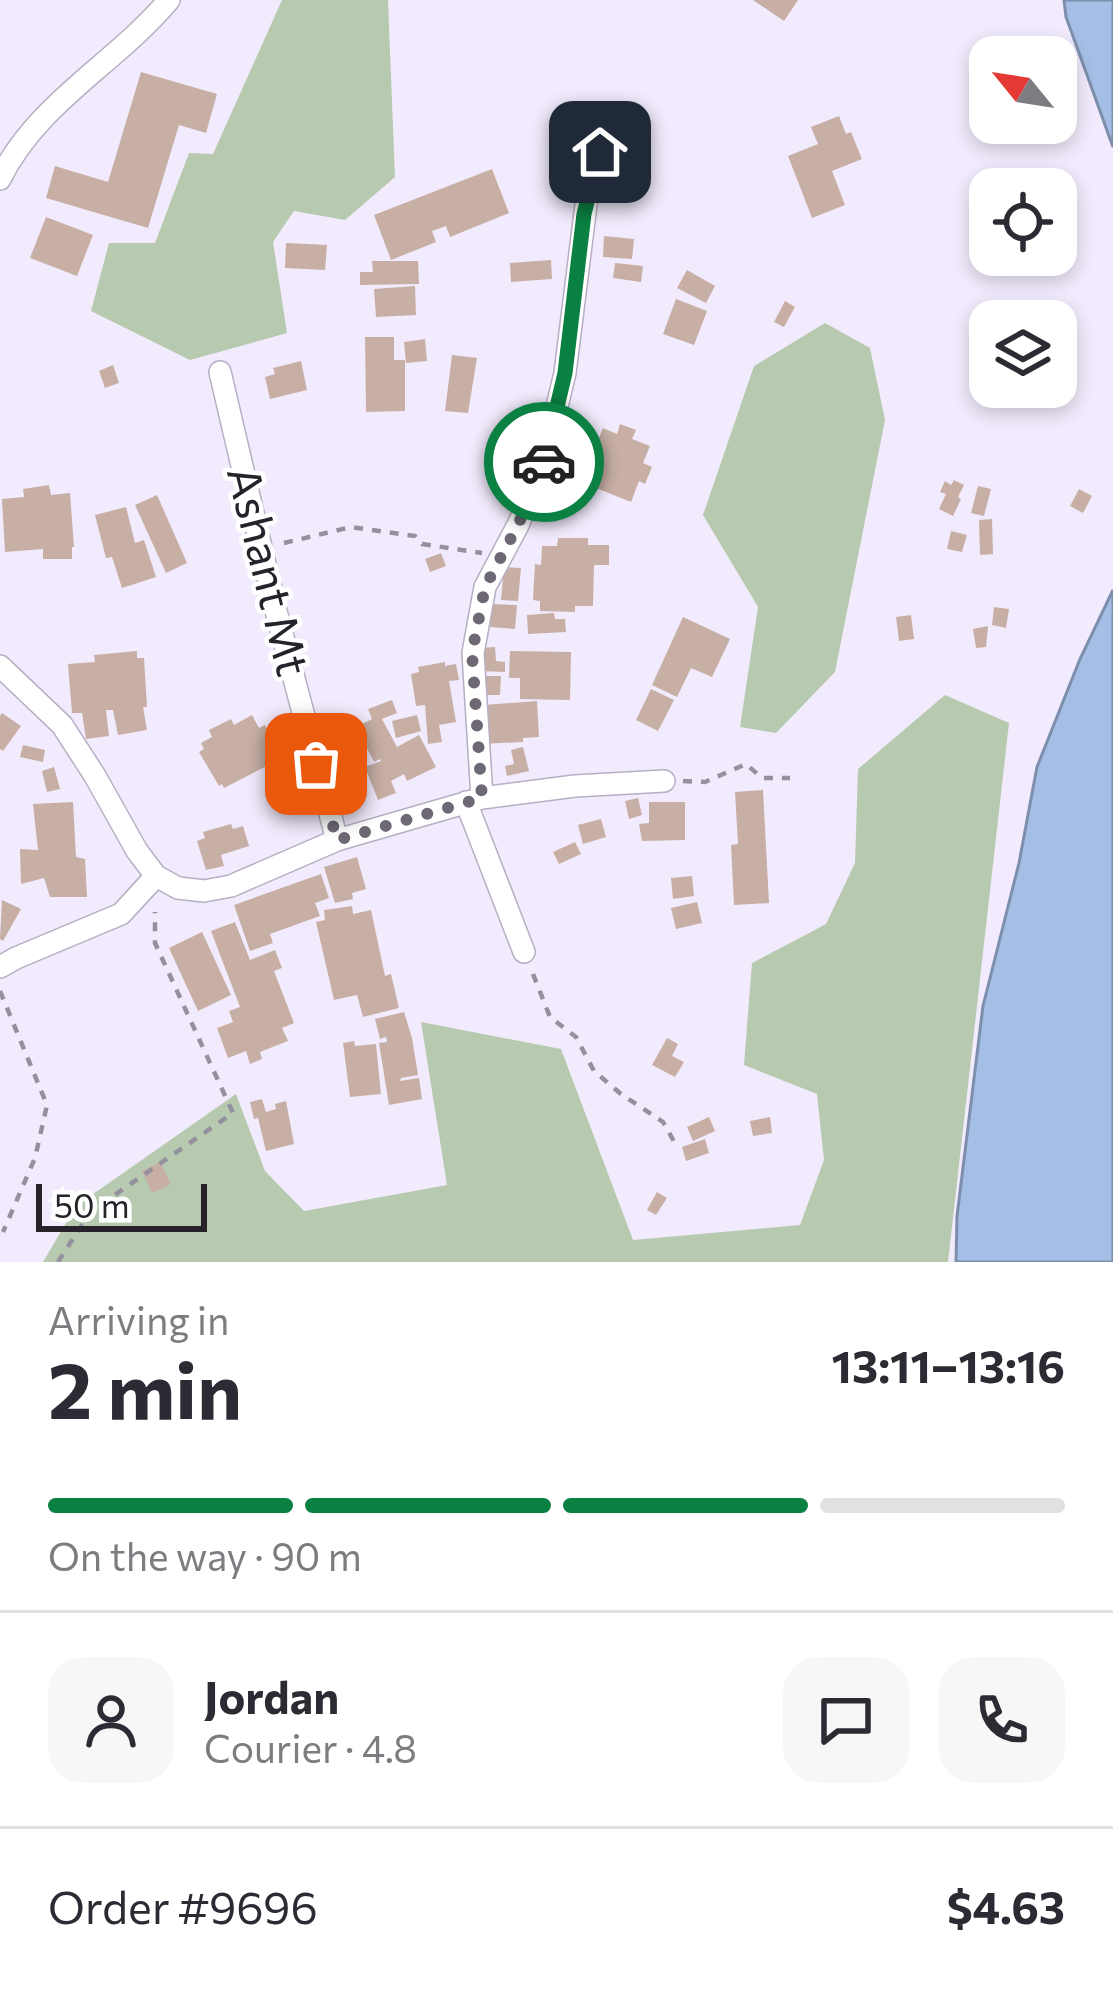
<!DOCTYPE html>
<html lang="en">
<head>
<meta charset="utf-8">
<style>
  :root { --surface:#fff; --page:#f7f7f7; --text:#2b2b33; --muted:#7c7c81; --line:#e1e1e2; --accent:#0b8043 }
  body { margin:0; font-family:Commissioner,sans-serif; background:var(--page); color:var(--text); height:100vh; display:flex; flex-direction:column; font-size:45px; white-space:nowrap }
  * { box-sizing:border-box; margin:0 }
  p { font-size:39px; color:var(--muted) }
  .icon { flex:none; width:66px; height:66px; fill:none; stroke:currentColor; stroke-width:2; stroke-linecap:round; stroke-linejoin:round }
  .map { position:relative; height:1262px; overflow:hidden }
  .drawer { display:flex; flex-direction:column; background:var(--surface); flex:1 }
  .drawer>* { flex:none }
  .needle { width:78px; rotate:300deg }
  .buttons { position:absolute; left:969px; top:36px; display:grid; gap:24px }
  .buttons a { display:grid; place-items:center; width:108px; height:108px; border-radius:24px; background:var(--surface); box-shadow:0 6px 18px #0003; font-size:60px }
  .scale { position:absolute; left:36px; bottom:30px; width:171px; box-sizing:border-box; padding-left:12px; border:6px solid #25222a; border-top:0; font-size:33px; line-height:42px; white-space:nowrap; color:#25222a; -webkit-text-stroke:9px #fff; paint-order:stroke }
  .pin { position:absolute; display:grid; place-items:center; width:102px; height:102px; color:#fff; margin:-51px; border-radius:24px; box-shadow:0 6px 18px #0006 }
  .courier { position:absolute; display:grid; place-items:center; width:120px; height:120px; margin:-60px; border:9px solid #0b8043; border-radius:50%; background:#fff; color:#222; box-shadow:0 3px 15px #0007 }
  .headline em { font-style:normal; font-weight:700 }
  .headline div { display:flex; flex-direction:column-reverse }
  .headline { display:flex; align-items:center; justify-content:space-between; height:204px; padding:0 48px }
  h1 { font-size:78px; font-weight:700; line-height:90px }
  .bar { display:grid; grid-template-columns:repeat(4,1fr); gap:18px 12px; align-content:center; height:144px; padding:0 48px }
  .bar i { height:15px; border-radius:9px; background:var(--line) }
  .bar .active { background:var(--accent) }
  .bar p { grid-column:span 4 }
  .line { display:flex; align-items:center; gap:30px; padding:0 48px; border-top:3px solid var(--line) }
  .line div { flex:1 }
  .round { display:grid; place-items:center; flex:none; width:126px; height:126px; border-radius:36px; background:var(--page) }
  .map>svg:first-child { display:block }
  .green { fill:#b7cab0 }
  .water { fill:#a4bee5; stroke:#7e8fad; stroke-width:3 }
  .building { fill:#c7afa5 }
  .lines { fill:none; stroke-linecap:round; stroke-linejoin:round }
  .street-casing { stroke:#b6afc4; stroke-width:24 }
  .path { stroke:#95909d; stroke-width:4.5; stroke-dasharray:9 9; stroke-linecap:butt }
  .street { stroke:#fff; stroke-width:21 }
  .done { stroke:#6d6874; stroke-width:12; stroke-dasharray:0 21.6 }
  .route { stroke:#0b8043; stroke-width:15 }
  .labels { text-anchor:middle; stroke-width:9; stroke-linejoin:round; paint-order:stroke }
  .street-label { font-size:45px; fill:#25222a; stroke:#fff }
</style>
</head>
<body>
<div class="map">
<svg width="1113" height="1262" viewBox="0 0 1113 1262">
  <rect width="100%" height="100%" fill="#f2ebfd"/>
  <path class="green" d="M282,0H388L395,177L345,220L294,211L273,242L287,333L190,360L91,311L109,243H155L189,153L213,154Z
    M825,323L870,348L885,420L835,672L776,733L740,727L758,607L703,515L754,366Z
    M945,695L1009,723L948,1262H43L76,1206L236,1094L265,1171L304,1211L447,1185L421,1022L561,1049L633,1240L800,1225L824,1160L817,1094L744,1065L752,963L826,924L855,863L858,769Z"/>
  <path class="water" d="M1064,0H1113V147L1066,17Z
    M1113,590V1262H956L957,1216L983,1006L1019,863L1037,767L1080,659Z"/>
  <path class="building" d="M753,0H798L784,21Z
    M141,72L217,94L206,133L179,125L148,228L46,198L55,166L108,182Z
    M839,116L846,134L851,132L862,159L832,171L845,205L812,218L788,156L818,144L811,127Z
    M492,169L509,213L450,237L446,226L432,231L436,242L391,260L374,215Z
    M46,217L93,235L77,276L30,258Z
    M604,236L634,239L632,259L603,257Z
    M286,243L327,245L325,270L285,268Z
    M551,260L552,279L511,282L510,263Z
    M372,261H418L419,284L360,285V272H373Z
    M615,263L643,266L641,282L613,278Z
    M687,270L715,286L706,303L677,288Z
    M415,286L416,315L376,317L374,289Z
    M676,299L707,311L694,345L663,334Z
    M785,301L795,307L784,327L774,322Z
    M365,337H394V360H405V411L366,412Z
    M425,339L427,361L406,363L404,342Z
    M452,355L477,358L468,413L445,411Z
    M301,361L307,390L270,399L265,377L275,374L273,368Z
    M113,365L119,383L105,388L99,371Z
    M620,424L636,430L632,439L650,446L643,463L652,467L645,484L639,481L631,502L581,482L603,428L617,434Z
    M507,450L522,458L510,482L495,474Z
    M954,480L964,485L958,497L961,499L953,516L939,509L946,494L940,492L945,481L951,485Z
    M49,485L51,495L70,493L74,547H72V559H43V549L5,552L2,499L24,497L23,489Z
    M978,486L991,489L984,516L971,513Z
    M1079,489L1092,496L1083,513L1070,506Z
    M157,495L187,563L166,573L135,505Z
    M126,507L135,543L144,540L156,577L122,588L112,557L106,558L95,515Z
    M992,519L993,554L980,555L979,520Z
    M951,531L967,535L962,552L947,549Z
    M558,538H588V545H609V565H594L593,606H575V612L540,611V601L533,600L535,564L541,565L542,546H557Z
    M441,553L446,566L430,572L425,559Z
    M504,567L521,568L518,601L501,600Z
    M493,604L517,605L515,629L490,627Z
    M994,607L1009,609L1006,628L992,625Z
    M554,613L555,619H565L566,632L528,634L527,615Z
    M911,615L914,639L899,641L896,617Z
    M683,617L730,639L712,677L691,668L677,697L652,685Z
    M988,626L986,647L976,648L973,629Z
    M495,647L496,661L505,662V672L479,671L478,648Z
    M137,651V658H144L147,707H143L147,730L118,735L113,710H106L109,736L86,739L82,713H72L68,664L95,662L94,655Z
    M510,651L571,652L570,700L520,699V678H509Z
    M445,662V666L456,664L459,680L449,681L456,722L439,725L442,742L428,744L425,705L416,706L411,674L419,672L418,667Z
    M481,676H501L500,695H480Z
    M651,689L674,700L658,731L636,720Z
    M392,700L397,713L382,719L397,747L419,735L436,767L407,781L404,774L391,781L396,793L378,800L365,767L381,761L380,759L374,762L356,727L372,719L368,709Z
    M537,701L539,737L523,738V742L481,744L483,705Z
    M2,713L21,726L3,751L0,749V716Z
    M252,715L259,728L265,725L274,744L268,747L276,761L224,788L222,784L219,786L199,752L204,749L201,743L212,737L209,730L231,719L234,725Z
    M417,715L421,731L396,738L392,721Z
    M23,745L45,750L43,762L20,757Z
    M523,747L529,771L507,776L505,766L514,764L511,750Z
    M54,767L60,789L47,792L42,771Z
    M763,790L769,903L734,905L731,845L738,844L735,792Z
    M638,798L642,815L629,819L625,801Z
    M73,802L76,857L85,859L87,897H50L44,878L21,884L20,849L38,850L33,804Z
    M649,802H685V840L642,841L639,824L649,823Z
    M601,819L606,837L583,844L578,825Z
    M231,824L233,829L243,826L249,846L221,855L224,866L206,870L197,841L205,838L203,832Z
    M575,842L581,854L559,864L553,852Z
    M357,857L366,889L352,893L353,899L335,903L324,867Z
    M321,874L329,898L315,903L320,916L270,934L273,943L250,951L234,905Z
    M692,876L694,896L673,899L671,878Z
    M2,900L21,909L3,941L0,939Z
    M697,902L702,923L676,929L671,908Z
    M352,906L353,914L371,910L385,976L391,974L399,1008L363,1017L357,995L334,1000L316,922L325,920L324,910Z
    M235,922L250,960L275,950L282,968L274,971L294,1023L282,1028L288,1041L260,1052L262,1059L250,1064L246,1051L228,1058L217,1028L233,1022L229,1011L240,1007L211,931Z
    M202,932L231,995L198,1011L169,948Z
    M404,1012L412,1038L418,1075L401,1078L400,1081L419,1078L422,1099L389,1105L379,1043L387,1042L386,1037L380,1039L375,1019Z
    M667,1038L678,1044L672,1056L684,1062L675,1077L652,1065Z
    M354,1041L355,1046L376,1044L381,1094L350,1097L343,1043Z
    M262,1099L266,1112L276,1109L275,1104L286,1101L294,1144L266,1151L258,1118L254,1119L250,1102Z
    M709,1117L715,1131L693,1141L687,1127Z
    M770,1117L772,1133L753,1136L750,1121Z
    M705,1139L709,1153L686,1161L682,1147Z
    M160,1162L171,1184L152,1193L142,1171Z
    M657,1192L667,1198L656,1215L647,1210Z"/>
  <g class="lines">
    <g class="street-casing">
      <path id="street" d="M0,179C36,104 116,63 169,0
        M220,372L276,611L337,840
        M0,666L62,725L95,776L137,851L156,876L178,888L204,891L231,886L337,840L482,798L575,786L664,781
        M482,798L473,653L485,587L518,525L541,473L565,373L588,189L611,114
        M466,802L524,952
        M0,967L16,958L121,914L156,876"/>
    </g>
    <path class="path" d="M284,543L351,527L415,536L422,544L482,553
      M683,781L705,782L746,764L762,778H790
      M533,974L550,1017L576,1037L594,1071L621,1094L663,1122L676,1145
      M0,991L47,1105L35,1158L3,1232
      M58,1262L90,1212L233,1113L155,943V912"/>
    <use href="#street" class="street"/>
  </g>
  <g class="lines">
    <path class="done" d="M316,764L337,840L482,798L472,653L485,587L518,525L544,462"/>
    <path class="route" d="M544,462L565,373L584,214L600,152"/>
  </g>
  <g class="labels">
    <g class="street-label">
      <text transform="translate(268 571) rotate(76)" y="16">Ashant Mt</text>
    </g>
  </g>
</svg>
<div class="buttons">
<a><svg class="needle" viewBox="-14 -14 28 28"><path d="M0-13l5 13h-10z" fill="#e53935"/><path d="M0 13l5-13h-10z" fill="#7c7c81"/></svg></a>
<a><svg class="icon" aria-label="locate" viewBox="0 0 24 24"><circle cx="12" cy="12" r="6"/><path d="M12 2v4M12 18v4M2 12h4M18 12h4"/></svg></a>
<a><svg class="icon" aria-label="layers" viewBox="0 0 24 24"><path d="M12 4l9 5-9 5-9-5zM3 14l9 5 9-5"/></svg></a>
</div>
<div class="scale">50 m</div>
<div class="pin" style="left:316px;top:764px;background:#ea580c"><svg class="icon" aria-label="bag" viewBox="0 0 24 24"><path d="M5 8h14l-1 12H6zM9 8a3 3 0 0 1 6 0"/></svg></div>
<div class="pin" style="left:600px;top:152px;background:#1f2937"><svg class="icon" aria-label="home" viewBox="0 0 24 24"><path d="M3 11l9-7 9 7M6 9v11h12V9"/></svg></div>
<div class="courier" style="left:544px;top:462px"><svg class="icon" aria-label="car" viewBox="0 0 24 24"><path d="M5 17H2v-5l4-1 3-4h7l3 4 3 1v5h-3M9 17h6M6 11h13"/><circle cx="7" cy="17" r="2"/><circle cx="17" cy="17" r="2"/></svg></div>
</div>
<section class="drawer">
<div class="headline"><div><h1>2 min</h1><p>Arriving in</p></div><em>13:11–13:16</em></div>
<div class="bar"><i class="active"></i><i class="active"></i><i class="active"></i><i></i><p>On the way · 90 m</p></div>
<div class="line" style="height:216px"><a class="round"><svg class="icon" aria-label="person" viewBox="0 0 24 24"><circle cx="12" cy="8" r="4"/><path d="M4 21q1-7 8-7t8 7"/></svg></a><div><b>Jordan</b><p>Courier · 4.8</p></div><a class="round"><svg class="icon" aria-label="chat" viewBox="0 0 24 24"><path d="M4 5h16v11H9l-5 4z"/></svg></a><a class="round"><svg class="icon" aria-label="phone" viewBox="0 0 24 24"><path d="M5 4h4l2 5-3 2q2 4 5 5l2-3 5 2v4C11 20 4 13 5 4z"/></svg></a></div>
<div class="line" style="height:156px"><div>Order #9696</div><b>$4.63</b></div>
</section>
</body>
</html>
